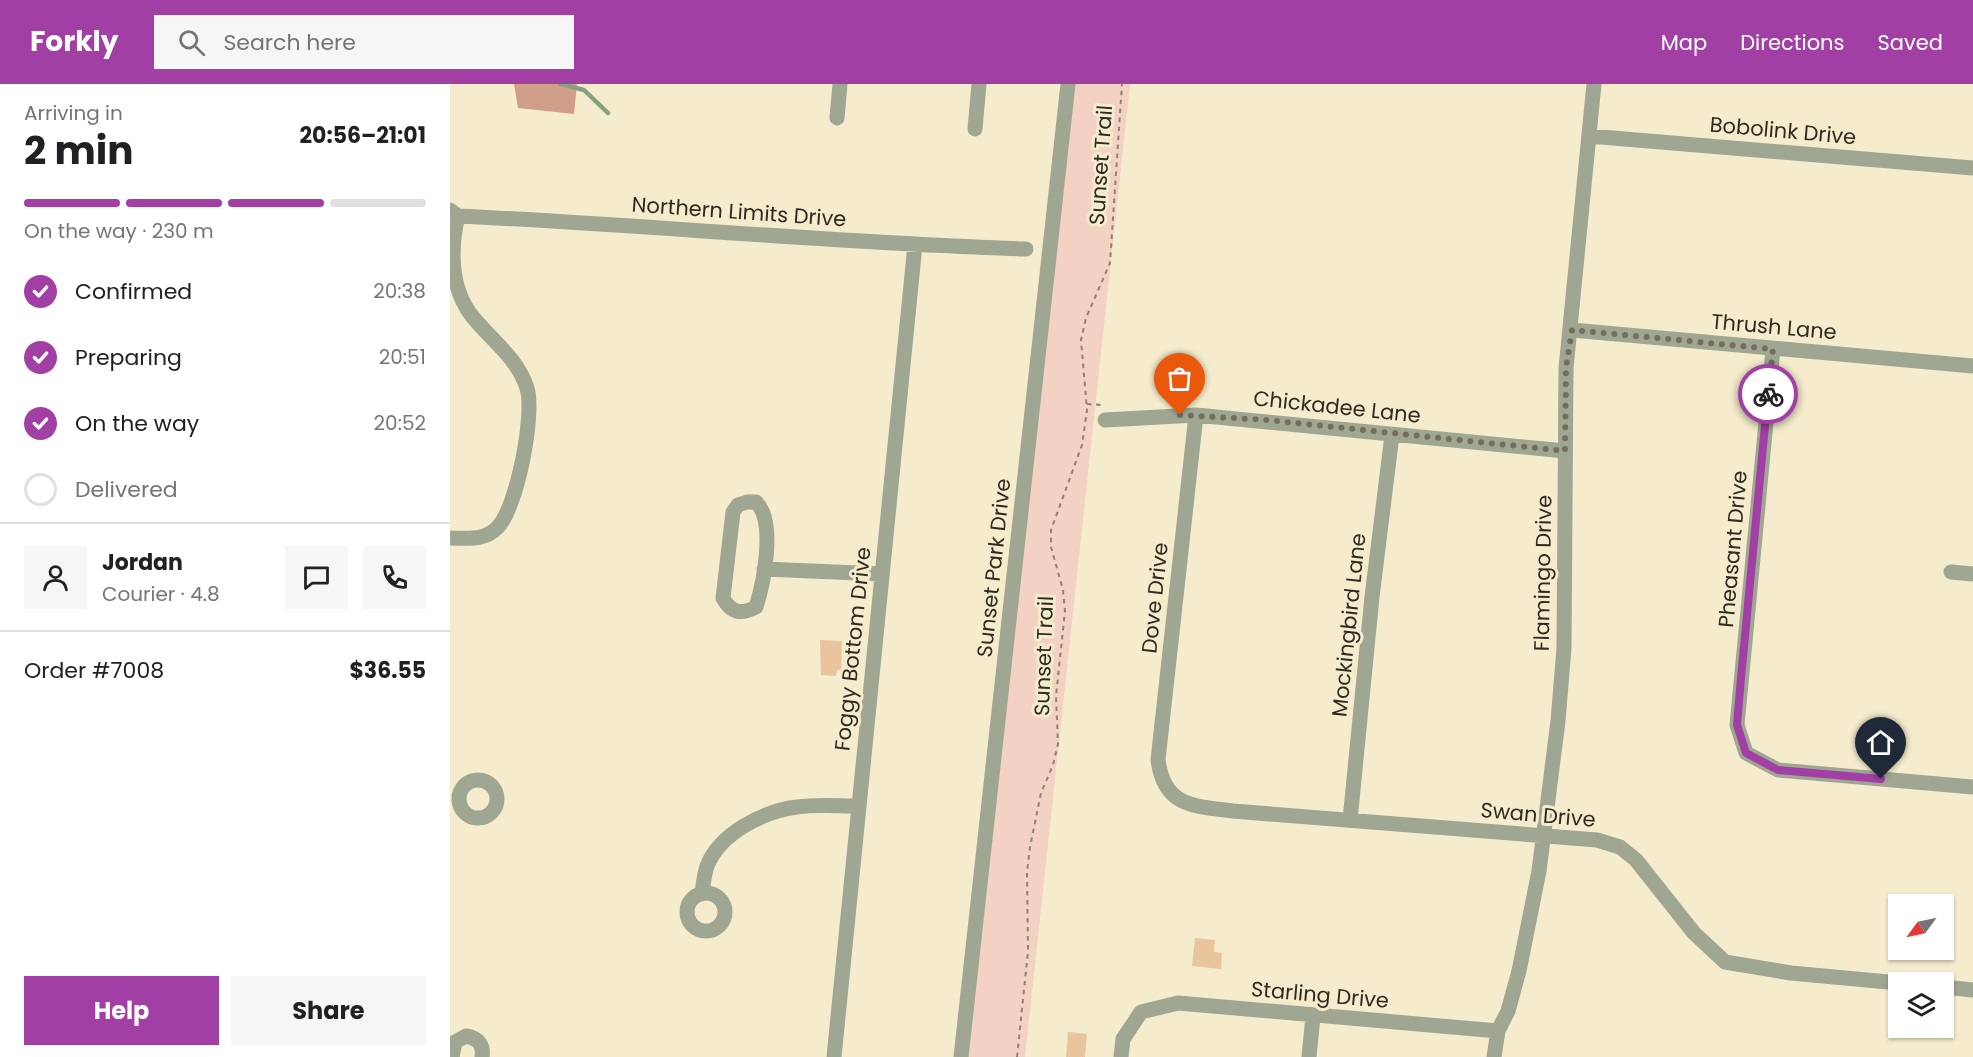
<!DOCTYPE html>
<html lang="en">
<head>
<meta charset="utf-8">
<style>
  :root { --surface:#fff; --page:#f6f6f6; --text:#202124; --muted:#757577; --line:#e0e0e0; --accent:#a23fa5 }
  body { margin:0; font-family:Poppins,sans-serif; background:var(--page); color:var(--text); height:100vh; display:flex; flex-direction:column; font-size:22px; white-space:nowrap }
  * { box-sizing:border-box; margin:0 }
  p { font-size:20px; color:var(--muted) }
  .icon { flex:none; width:33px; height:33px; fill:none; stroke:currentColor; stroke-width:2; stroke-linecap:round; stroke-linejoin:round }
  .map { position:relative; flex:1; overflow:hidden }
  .side { display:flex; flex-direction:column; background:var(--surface); width:450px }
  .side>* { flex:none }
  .needle { width:39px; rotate:237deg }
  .controls { position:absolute; left:1438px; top:810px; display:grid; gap:12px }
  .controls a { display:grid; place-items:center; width:66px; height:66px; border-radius:0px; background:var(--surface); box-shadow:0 2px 4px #0004; font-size:30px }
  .pin { position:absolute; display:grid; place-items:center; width:51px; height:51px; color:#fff; margin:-62px -26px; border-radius:50% 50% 50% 0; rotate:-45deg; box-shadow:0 0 6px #0007 }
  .pin .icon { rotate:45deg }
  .courier { position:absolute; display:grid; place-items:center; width:60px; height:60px; margin:-30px; border:4px solid #a23fa5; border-radius:50%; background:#fff; color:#222; box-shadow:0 2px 8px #0007 }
  .overview em { font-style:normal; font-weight:700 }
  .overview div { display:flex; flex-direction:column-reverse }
  .overview { display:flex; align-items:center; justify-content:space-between; height:102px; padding:0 24px }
  h1 { font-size:39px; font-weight:700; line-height:45px }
  .bar { display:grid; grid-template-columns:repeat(4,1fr); gap:9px 6px; align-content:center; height:72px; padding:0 24px }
  .bar i { height:8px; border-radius:4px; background:var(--line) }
  .bar .on { background:var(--accent) }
  .bar p { grid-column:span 4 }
  .line { display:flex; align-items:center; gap:15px; padding:0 24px; border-top:2px solid var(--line) }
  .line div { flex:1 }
  .round { display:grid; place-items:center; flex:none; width:63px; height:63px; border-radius:0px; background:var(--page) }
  ol { padding:0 24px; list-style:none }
  li { display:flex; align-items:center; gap:18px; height:66px }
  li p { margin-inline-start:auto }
  li .icon { padding:6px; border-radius:50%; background:var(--accent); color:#fff; stroke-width:4 }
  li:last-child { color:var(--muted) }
  li i { width:33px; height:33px; border:3px solid var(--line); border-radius:50% }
  .button { display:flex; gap:12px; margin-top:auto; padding:12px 24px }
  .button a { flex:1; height:69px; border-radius:0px; background:var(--accent); color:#fff; font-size:24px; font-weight:700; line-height:69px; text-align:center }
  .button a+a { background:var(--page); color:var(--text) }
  header { display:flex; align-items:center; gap:36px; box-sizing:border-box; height:84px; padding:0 30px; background:var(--accent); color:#fff }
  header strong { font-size:28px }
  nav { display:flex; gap:33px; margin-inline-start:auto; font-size:21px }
  .search { width:420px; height:54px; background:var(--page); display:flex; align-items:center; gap:15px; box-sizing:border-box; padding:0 21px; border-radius:0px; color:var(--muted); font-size:22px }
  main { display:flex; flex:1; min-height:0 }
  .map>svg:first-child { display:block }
  .green { fill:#f3d1c3 }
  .forest { fill:#d19f89 }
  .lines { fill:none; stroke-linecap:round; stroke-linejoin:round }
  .stream { stroke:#85a082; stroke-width:4.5 }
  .building { fill:#e9c49c }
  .path { stroke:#8b8571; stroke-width:2; stroke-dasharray:4.5 4.5; stroke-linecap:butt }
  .minor { stroke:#9fa691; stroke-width:15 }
  .done { stroke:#746f5d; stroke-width:6; stroke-dasharray:0 10.8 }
  .route { stroke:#a23fa5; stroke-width:8 }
  .labels { text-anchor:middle; stroke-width:6; stroke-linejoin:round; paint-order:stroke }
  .street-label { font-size:21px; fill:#2f2b20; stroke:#f4eccd }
</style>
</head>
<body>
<header>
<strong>Forkly</strong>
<div class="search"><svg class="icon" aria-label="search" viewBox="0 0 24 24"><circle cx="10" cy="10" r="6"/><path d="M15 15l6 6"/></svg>Search here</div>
<nav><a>Map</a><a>Directions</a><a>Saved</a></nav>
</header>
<main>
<section class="side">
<div class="overview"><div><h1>2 min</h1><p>Arriving in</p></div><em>20:56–21:01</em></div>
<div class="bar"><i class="on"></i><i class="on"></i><i class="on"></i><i></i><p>On the way · 230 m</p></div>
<ol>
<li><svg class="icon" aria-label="check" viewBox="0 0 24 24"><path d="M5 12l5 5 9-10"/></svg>Confirmed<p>20:38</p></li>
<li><svg class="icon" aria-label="check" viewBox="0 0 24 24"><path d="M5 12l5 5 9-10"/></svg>Preparing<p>20:51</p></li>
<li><svg class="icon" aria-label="check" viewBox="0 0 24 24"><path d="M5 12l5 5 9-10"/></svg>On the way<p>20:52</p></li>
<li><i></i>Delivered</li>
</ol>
<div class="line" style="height:108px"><a class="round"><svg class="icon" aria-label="person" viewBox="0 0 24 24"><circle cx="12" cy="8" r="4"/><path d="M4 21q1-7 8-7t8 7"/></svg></a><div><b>Jordan</b><p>Courier · 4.8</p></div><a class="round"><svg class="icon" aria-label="chat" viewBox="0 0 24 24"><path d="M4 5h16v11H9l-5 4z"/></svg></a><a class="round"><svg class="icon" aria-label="phone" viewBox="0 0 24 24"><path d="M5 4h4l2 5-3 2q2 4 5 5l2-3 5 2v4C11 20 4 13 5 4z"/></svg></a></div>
<div class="line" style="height:78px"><div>Order #7008</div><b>$36.55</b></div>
<div class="button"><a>Help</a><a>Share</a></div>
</section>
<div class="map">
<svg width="1523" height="973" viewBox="0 0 1523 973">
  <rect width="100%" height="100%" fill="#f4eccd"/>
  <path class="green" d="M624,0H680L575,973H517Z"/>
  <path class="forest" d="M64,0H127L124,30L68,24Z"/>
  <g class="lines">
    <path class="stream" d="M111,0L134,6L158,29"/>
  </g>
  <path class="building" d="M370,556L392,557L391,586H387L386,592L371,591Z
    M745,854L765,856L764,868L772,869L771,885L742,882Z
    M618,948L637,950L635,973H616Z"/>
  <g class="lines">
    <path class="path" d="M637,320L652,321
      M567,973L578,867L577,788L580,763L591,709L603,681L608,660L606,612L615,527L613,506L601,463V446L632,361L637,326L631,256L636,234L660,179L672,0"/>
    <path class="minor" d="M387,34L390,0
      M525,45L529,0
      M1139,52L1523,84
      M0,126L8,132C198,141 387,159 576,165
      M1122,246L1523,282
      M1323,265L1287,641L1296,669L1328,686L1523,703
      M746,331L708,676C714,723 744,722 783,727L1147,756L1170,763L1186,776L1244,849L1275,878L1341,889L1449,899
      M655,336L746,331L1115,367
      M297,418H306C326,437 314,498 306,523C291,531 281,529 273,514L283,428L288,421Z
      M0,454C17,454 34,457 47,444C67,425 85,330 77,304C67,273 41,256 22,232C0,204 0,164 8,132
      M314,485L431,490
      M1501,488L1523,490
      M9 715a19 19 0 1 1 38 0a19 19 0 1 1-38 0Z
      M900,736L922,513L942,351
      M237 828a19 19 0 1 1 38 0a19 19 0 1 1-38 0Z
      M252,810C253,801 254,791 257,782C270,749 314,727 347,723C367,720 388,722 408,722
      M1494,903L1523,906
      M2,973L5,958L16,952C28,954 34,961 32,973
      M384,973L465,161
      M511,973L618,0
      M671,973L673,955L691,928L728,919L1048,947
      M859,973L863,932
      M1044,973L1048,947L1058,927L1069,887L1089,787L1108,637L1114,564L1116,284L1144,0"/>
  </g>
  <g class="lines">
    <path class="done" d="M730,331L817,336L1115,367L1116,284L1122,246L1323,265L1318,310"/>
    <path class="route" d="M1318,310L1291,594L1287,641L1296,669L1328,686L1431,695"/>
  </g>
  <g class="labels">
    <g class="street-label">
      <text transform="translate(1333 47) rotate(5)" y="7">Bobolink Drive</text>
      <text transform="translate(651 81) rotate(-86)" y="7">Sunset Trail</text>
      <text transform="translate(289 128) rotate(4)" y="7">Northern Limits Drive</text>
      <text transform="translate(1324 243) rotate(5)" y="7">Thrush Lane</text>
      <text transform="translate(887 323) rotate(6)" y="7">Chickadee Lane</text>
      <text transform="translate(1283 465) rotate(-85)" y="7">Pheasant Drive</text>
      <text transform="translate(544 484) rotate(-84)" y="7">Sunset Park Drive</text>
      <text transform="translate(1093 489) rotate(-89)" y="7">Flamingo Drive</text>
      <text transform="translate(705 514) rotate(-84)" y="7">Dove Drive</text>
      <text transform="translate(899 541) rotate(-84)" y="7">Mockingbird Lane</text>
      <text transform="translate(403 565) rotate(-84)" y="7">Foggy Bottom Drive</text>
      <text transform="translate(594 572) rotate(-88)" y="7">Sunset Trail</text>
      <text transform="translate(1088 731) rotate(5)" y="7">Swan Drive</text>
      <text transform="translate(870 911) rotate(5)" y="7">Starling Drive</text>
    </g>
  </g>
</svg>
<div class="controls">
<a><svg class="needle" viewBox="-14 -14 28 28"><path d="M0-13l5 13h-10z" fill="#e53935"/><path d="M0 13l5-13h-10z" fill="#757577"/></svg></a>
<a><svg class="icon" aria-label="layers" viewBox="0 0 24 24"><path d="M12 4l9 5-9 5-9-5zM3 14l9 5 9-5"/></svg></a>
</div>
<div class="pin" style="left:730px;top:331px;background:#ea580c"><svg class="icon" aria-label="bag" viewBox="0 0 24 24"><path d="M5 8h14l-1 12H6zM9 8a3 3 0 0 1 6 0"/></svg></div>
<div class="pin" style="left:1431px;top:695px;background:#1f2937"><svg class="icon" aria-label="home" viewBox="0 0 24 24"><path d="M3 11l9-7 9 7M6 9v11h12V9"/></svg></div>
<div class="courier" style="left:1318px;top:310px"><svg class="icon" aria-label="bike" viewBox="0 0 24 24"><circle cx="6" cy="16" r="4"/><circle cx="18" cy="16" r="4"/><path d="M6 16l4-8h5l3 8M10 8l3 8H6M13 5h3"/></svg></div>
</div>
</main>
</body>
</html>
